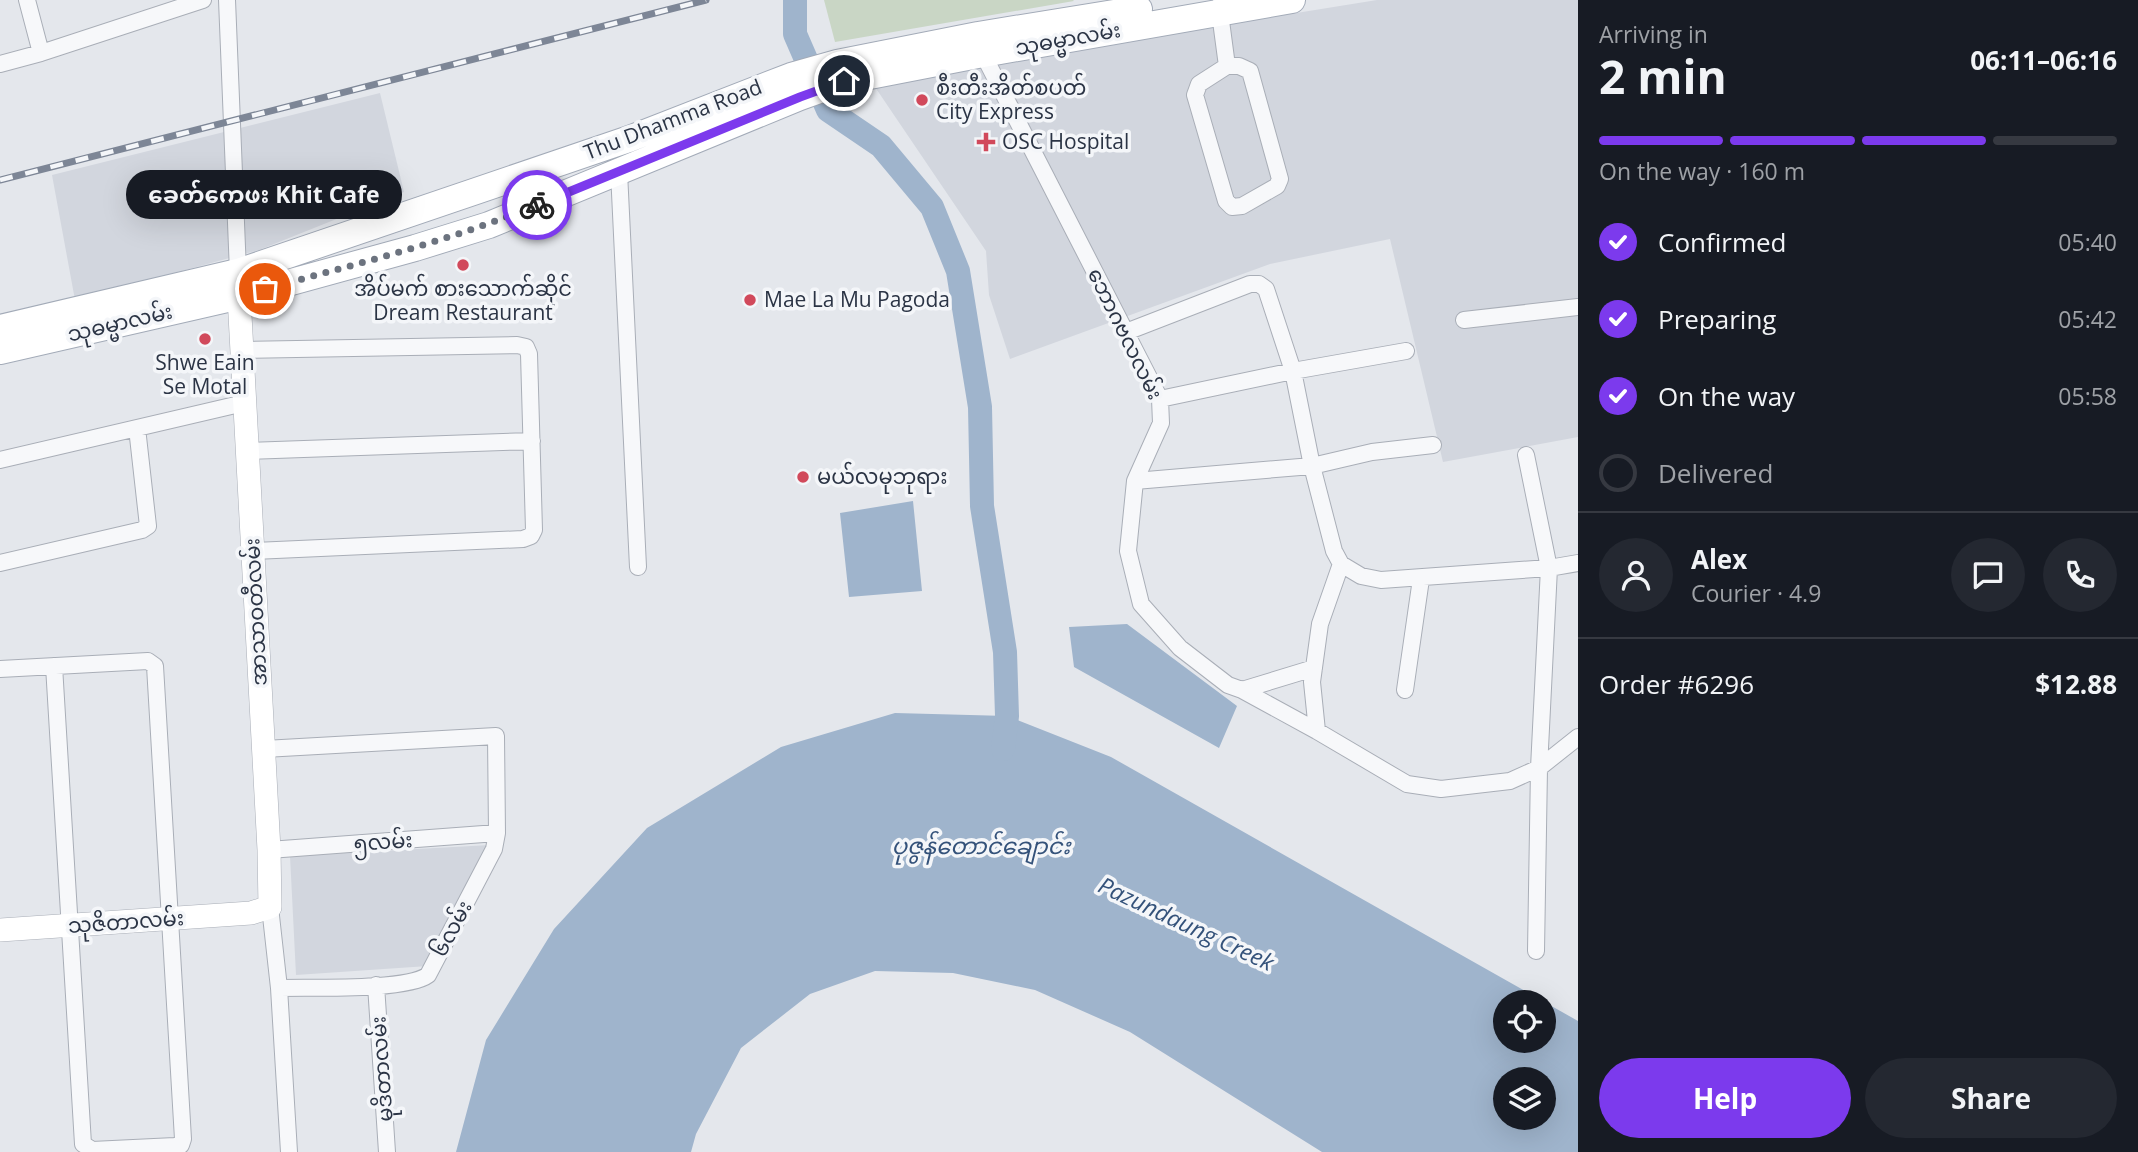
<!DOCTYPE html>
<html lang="en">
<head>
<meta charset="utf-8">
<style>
  :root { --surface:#171b24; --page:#242831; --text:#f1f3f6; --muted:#9ea1a6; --line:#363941; --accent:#7c3aed }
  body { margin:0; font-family:"Open Sans","Noto Sans Myanmar",sans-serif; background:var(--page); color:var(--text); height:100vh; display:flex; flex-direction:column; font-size:26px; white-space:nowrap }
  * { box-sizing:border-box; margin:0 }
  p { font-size:23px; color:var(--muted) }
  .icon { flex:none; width:38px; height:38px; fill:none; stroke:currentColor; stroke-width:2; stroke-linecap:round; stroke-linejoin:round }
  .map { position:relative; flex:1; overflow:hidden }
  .panel { display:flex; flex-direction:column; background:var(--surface); width:560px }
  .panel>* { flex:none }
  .controls { position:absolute; left:1493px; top:990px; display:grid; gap:14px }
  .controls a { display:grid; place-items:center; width:63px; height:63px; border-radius:50%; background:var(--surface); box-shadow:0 7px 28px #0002; font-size:35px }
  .pin { position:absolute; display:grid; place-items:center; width:60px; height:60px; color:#fff; margin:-30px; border:4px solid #fff; border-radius:50%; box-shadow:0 2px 7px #0007 }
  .courier { position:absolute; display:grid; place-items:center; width:70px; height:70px; margin:-35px; border:5px solid #7c3aed; border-radius:50%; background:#fff; color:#222; box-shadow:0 2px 9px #0007 }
  .bubble { position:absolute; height:49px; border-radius:24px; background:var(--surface); box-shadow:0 7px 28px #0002; font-size:23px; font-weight:700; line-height:49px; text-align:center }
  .head em { font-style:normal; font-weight:700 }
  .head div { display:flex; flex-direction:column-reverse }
  .head { display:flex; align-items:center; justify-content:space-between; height:119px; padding:0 21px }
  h1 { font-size:46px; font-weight:700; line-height:52px }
  .bar { display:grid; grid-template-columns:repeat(4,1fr); gap:10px 7px; align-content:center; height:84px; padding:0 21px }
  .bar i { height:9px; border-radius:5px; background:var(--line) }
  .bar .active { background:var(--accent) }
  .bar p { grid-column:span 4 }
  .line { display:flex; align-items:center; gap:18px; padding:0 21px; border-top:2px solid var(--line) }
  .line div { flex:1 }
  .round { display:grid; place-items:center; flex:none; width:74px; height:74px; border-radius:37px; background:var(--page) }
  ol { padding:0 21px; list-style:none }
  li { display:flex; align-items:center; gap:21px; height:77px }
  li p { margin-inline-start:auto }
  li .icon { padding:7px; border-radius:50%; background:var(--accent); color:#fff; stroke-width:4 }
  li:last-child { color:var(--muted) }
  li i { width:38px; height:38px; border:4px solid var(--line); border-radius:50% }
  .button { display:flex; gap:14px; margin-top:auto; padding:14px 21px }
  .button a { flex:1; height:80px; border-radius:42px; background:var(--accent); color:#fff; font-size:28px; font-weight:700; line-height:80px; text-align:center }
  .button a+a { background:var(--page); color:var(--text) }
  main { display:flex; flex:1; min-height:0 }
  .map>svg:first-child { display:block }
  .built { fill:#d2d6de }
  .green { fill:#c9d6c5 }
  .water { fill:#9fb4cc; fill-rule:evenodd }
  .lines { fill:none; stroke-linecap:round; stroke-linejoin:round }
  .river { stroke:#9fb4cc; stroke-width:24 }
  .minor-casing { stroke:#a9aeb7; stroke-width:18 }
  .secondary-casing { stroke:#a9aeb7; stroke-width:24 }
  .primary-casing { stroke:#a3abb8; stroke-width:28 }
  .minor { stroke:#f7f8fa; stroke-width:16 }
  .secondary { stroke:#fff; stroke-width:23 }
  .primary { stroke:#fff; stroke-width:26 }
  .rail-casing { stroke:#7d8696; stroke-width:7 }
  .rail { stroke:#f4f6f9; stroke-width:4.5; stroke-dasharray:13; stroke-linecap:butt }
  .done { stroke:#6c737f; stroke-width:7; stroke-dasharray:0 12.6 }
  .route { stroke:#7c3aed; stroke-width:9 }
  .poi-dot { fill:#d1495b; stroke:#f4f6f9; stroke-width:2.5 }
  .labels { text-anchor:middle; stroke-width:7; stroke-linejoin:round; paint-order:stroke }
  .street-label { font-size:21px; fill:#2b3445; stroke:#f4f6f9 }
  .poi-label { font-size:21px; fill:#2b3445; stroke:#f4f6f9; text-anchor:start }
  .water-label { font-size:23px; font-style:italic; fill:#34527a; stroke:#f4f6f9 }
</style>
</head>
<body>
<main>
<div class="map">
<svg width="1578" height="1152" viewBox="0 0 1578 1152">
  <rect width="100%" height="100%" fill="#e4e7ec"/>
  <path class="built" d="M1377,0H1578V437L1443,462L1390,239L1270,264L1010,359L989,295L986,251L875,87L1009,59Z
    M380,93L404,192L259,250L75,300L52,175Z
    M490,845L428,966L296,975L290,856Z"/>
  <path class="green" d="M824,0H1073L1074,1L835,42Z"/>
  <path class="water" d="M913,501L922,591L849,597L840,513Z
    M1127,624L1237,706L1219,748L1074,667L1069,627Z
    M895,713L1007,716L1111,757L1578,1021V1152H1322L1130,1032L1035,990L953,973L875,971L810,994L741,1048L696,1134L691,1152H456L486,1040L554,929L647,828L781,747ZM1505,1003H1544V1041H1505ZM1505,1080H1544V1118H1505Z"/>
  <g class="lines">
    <path class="river" d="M795,0V34L828,110L881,146L932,207L958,271L980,407L982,506L1005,652L1007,716L1003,749"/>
    <g class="minor-casing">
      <path id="minor" d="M27,0L41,53
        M227,0L238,272
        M1219,6L1227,66
        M981,47L983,54L1160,399L1161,423L1135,481L1128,551L1141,604L1180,648L1228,685L1242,690L1317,731L1407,784L1441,789L1510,781L1539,768L1578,737
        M0,64L41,53L203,0
        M1227,66H1239L1250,71L1280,179L1277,186L1242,206L1232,207L1226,201L1195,95L1199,84Z
        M619,172L638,567
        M1464,320L1578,307
        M1126,332L1250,284H1259L1266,289L1293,371L1312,466L1334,551L1341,564L1320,624L1312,682L1317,731
        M242,350L517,345L526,347L529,354L534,530L531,536L523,539L252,551
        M1160,399L1293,371L1406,351
        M247,451L532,441
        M1526,455L1549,568L1539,768L1536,951
        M0,460L244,403
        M1135,481L1312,466L1372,452L1433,445
        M0,563L142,530L148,526L137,428
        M1341,564L1361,576L1381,580L1549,568L1578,563
        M0,669L148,661L155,666L183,1139L181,1145L175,1146L92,1150L83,1144L54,666
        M1242,690L1314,668
        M1405,690L1421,579
        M264,749L496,736L497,833L494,849L428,975C407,991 310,987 279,988
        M269,850L497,833
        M270,907L279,988L289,1152
        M376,985L387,1152"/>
    </g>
    <g class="secondary-casing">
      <path id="secondary" d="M0,930L251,913L270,907L269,850L238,278"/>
    </g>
    <g class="primary-casing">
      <path id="primary" d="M0,328L238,272L629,139L791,76L837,63L978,35L1139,9
        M0,351L240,296L415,248L489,225L800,97L844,81L983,54L1292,0"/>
    </g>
    <use href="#minor" class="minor"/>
    <use href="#secondary" class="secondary"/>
    <use href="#primary" class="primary"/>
    <g class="rail-casing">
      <path id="rail" d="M0,180L706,0"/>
    </g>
    <use href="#rail" class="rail"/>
  </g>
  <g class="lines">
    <path class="done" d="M265,289C357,264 449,241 537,205"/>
    <path class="route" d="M537,205L800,97L844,81"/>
  </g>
  <g class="poi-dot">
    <circle cx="922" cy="100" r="7"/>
    <path d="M982.5 131.5h7v7h7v7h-7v7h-7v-7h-7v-7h7z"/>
    <circle cx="463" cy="265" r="7"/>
    <circle cx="750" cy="300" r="7"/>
    <circle cx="205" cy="339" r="7"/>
    <circle cx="803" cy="477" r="7"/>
  </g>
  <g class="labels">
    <g class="street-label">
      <text transform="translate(1068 39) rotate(-10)" y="7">သုဓမ္မာလမ်း</text>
      <text transform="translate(673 120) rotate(-21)" y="7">Thu Dhamma Road</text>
      <text transform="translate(120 323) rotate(-13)" y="7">သုဓမ္မာလမ်း</text>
      <text transform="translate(1125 334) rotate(64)" y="7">ဘောဂဗလလမ်း</text>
      <text transform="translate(256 612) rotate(-93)" y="7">အာသာဝတီလမ်း</text>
      <text transform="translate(383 842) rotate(-4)" y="7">၅လမ်း</text>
      <text transform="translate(126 922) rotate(-4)" y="7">သုဇိတာလမ်း</text>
      <text transform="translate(452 929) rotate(-62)" y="7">၆လမ်း</text>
      <text transform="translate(382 1069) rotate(-94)" y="7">မုဒိတာလမ်း</text>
    </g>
    <g class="poi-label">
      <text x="936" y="95">စီးတီးအိတ်စပတ်<tspan x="936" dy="24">City Express</tspan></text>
      <text x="1002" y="149">OSC Hospital</text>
      <text x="463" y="296" text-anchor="middle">အိပ်မက် စားသောက်ဆိုင်<tspan x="463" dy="24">Dream Restaurant</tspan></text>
      <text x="764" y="307">Mae La Mu Pagoda</text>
      <text x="205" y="370" text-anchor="middle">Shwe Eain<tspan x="205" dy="24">Se Motal</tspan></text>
      <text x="817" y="484">မယ်လမုဘုရား</text>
    </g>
    <g class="water-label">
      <text x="981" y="854">ပုဇွန်တောင်ချောင်း</text>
      <text transform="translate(1186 924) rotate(25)" y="8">Pazundaung Creek</text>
    </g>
  </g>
</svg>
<div class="controls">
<a><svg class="icon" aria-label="locate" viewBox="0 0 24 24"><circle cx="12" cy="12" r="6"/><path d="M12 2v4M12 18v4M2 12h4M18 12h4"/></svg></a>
<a><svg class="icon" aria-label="layers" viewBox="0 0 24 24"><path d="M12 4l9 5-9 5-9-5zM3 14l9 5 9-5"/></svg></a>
</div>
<div class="pin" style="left:265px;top:289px;background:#ea580c"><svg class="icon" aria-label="bag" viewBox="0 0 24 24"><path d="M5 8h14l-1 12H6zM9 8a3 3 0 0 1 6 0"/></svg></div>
<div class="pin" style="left:844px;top:81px;background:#1f2937"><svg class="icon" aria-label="home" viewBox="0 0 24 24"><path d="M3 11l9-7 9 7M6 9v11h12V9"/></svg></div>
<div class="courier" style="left:537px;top:205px"><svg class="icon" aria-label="bike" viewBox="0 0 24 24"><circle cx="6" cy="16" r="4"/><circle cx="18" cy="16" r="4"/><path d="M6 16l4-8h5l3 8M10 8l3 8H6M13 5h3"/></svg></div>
<div class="bubble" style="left:126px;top:170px;width:276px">ခေတ်ကေဖး Khit Cafe</div>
</div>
<section class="panel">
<div class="head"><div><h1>2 min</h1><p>Arriving in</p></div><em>06:11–06:16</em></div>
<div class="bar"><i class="active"></i><i class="active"></i><i class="active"></i><i></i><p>On the way · 160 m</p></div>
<ol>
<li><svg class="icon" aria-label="check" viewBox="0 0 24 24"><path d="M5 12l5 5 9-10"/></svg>Confirmed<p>05:40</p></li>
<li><svg class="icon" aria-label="check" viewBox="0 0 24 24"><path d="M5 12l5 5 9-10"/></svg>Preparing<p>05:42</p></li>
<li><svg class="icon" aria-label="check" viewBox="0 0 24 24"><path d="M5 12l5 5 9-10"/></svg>On the way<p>05:58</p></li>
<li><i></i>Delivered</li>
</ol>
<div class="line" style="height:126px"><a class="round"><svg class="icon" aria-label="person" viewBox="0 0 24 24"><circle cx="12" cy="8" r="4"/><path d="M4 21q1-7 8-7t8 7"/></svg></a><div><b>Alex</b><p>Courier · 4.9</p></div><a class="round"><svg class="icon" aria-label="chat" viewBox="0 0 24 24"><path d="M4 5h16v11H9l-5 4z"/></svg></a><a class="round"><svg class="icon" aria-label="phone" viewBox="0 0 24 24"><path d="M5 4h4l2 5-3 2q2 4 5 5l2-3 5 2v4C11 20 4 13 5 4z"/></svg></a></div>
<div class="line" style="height:91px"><div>Order #6296</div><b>$12.88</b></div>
<div class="button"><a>Help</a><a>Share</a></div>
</section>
</main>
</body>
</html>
